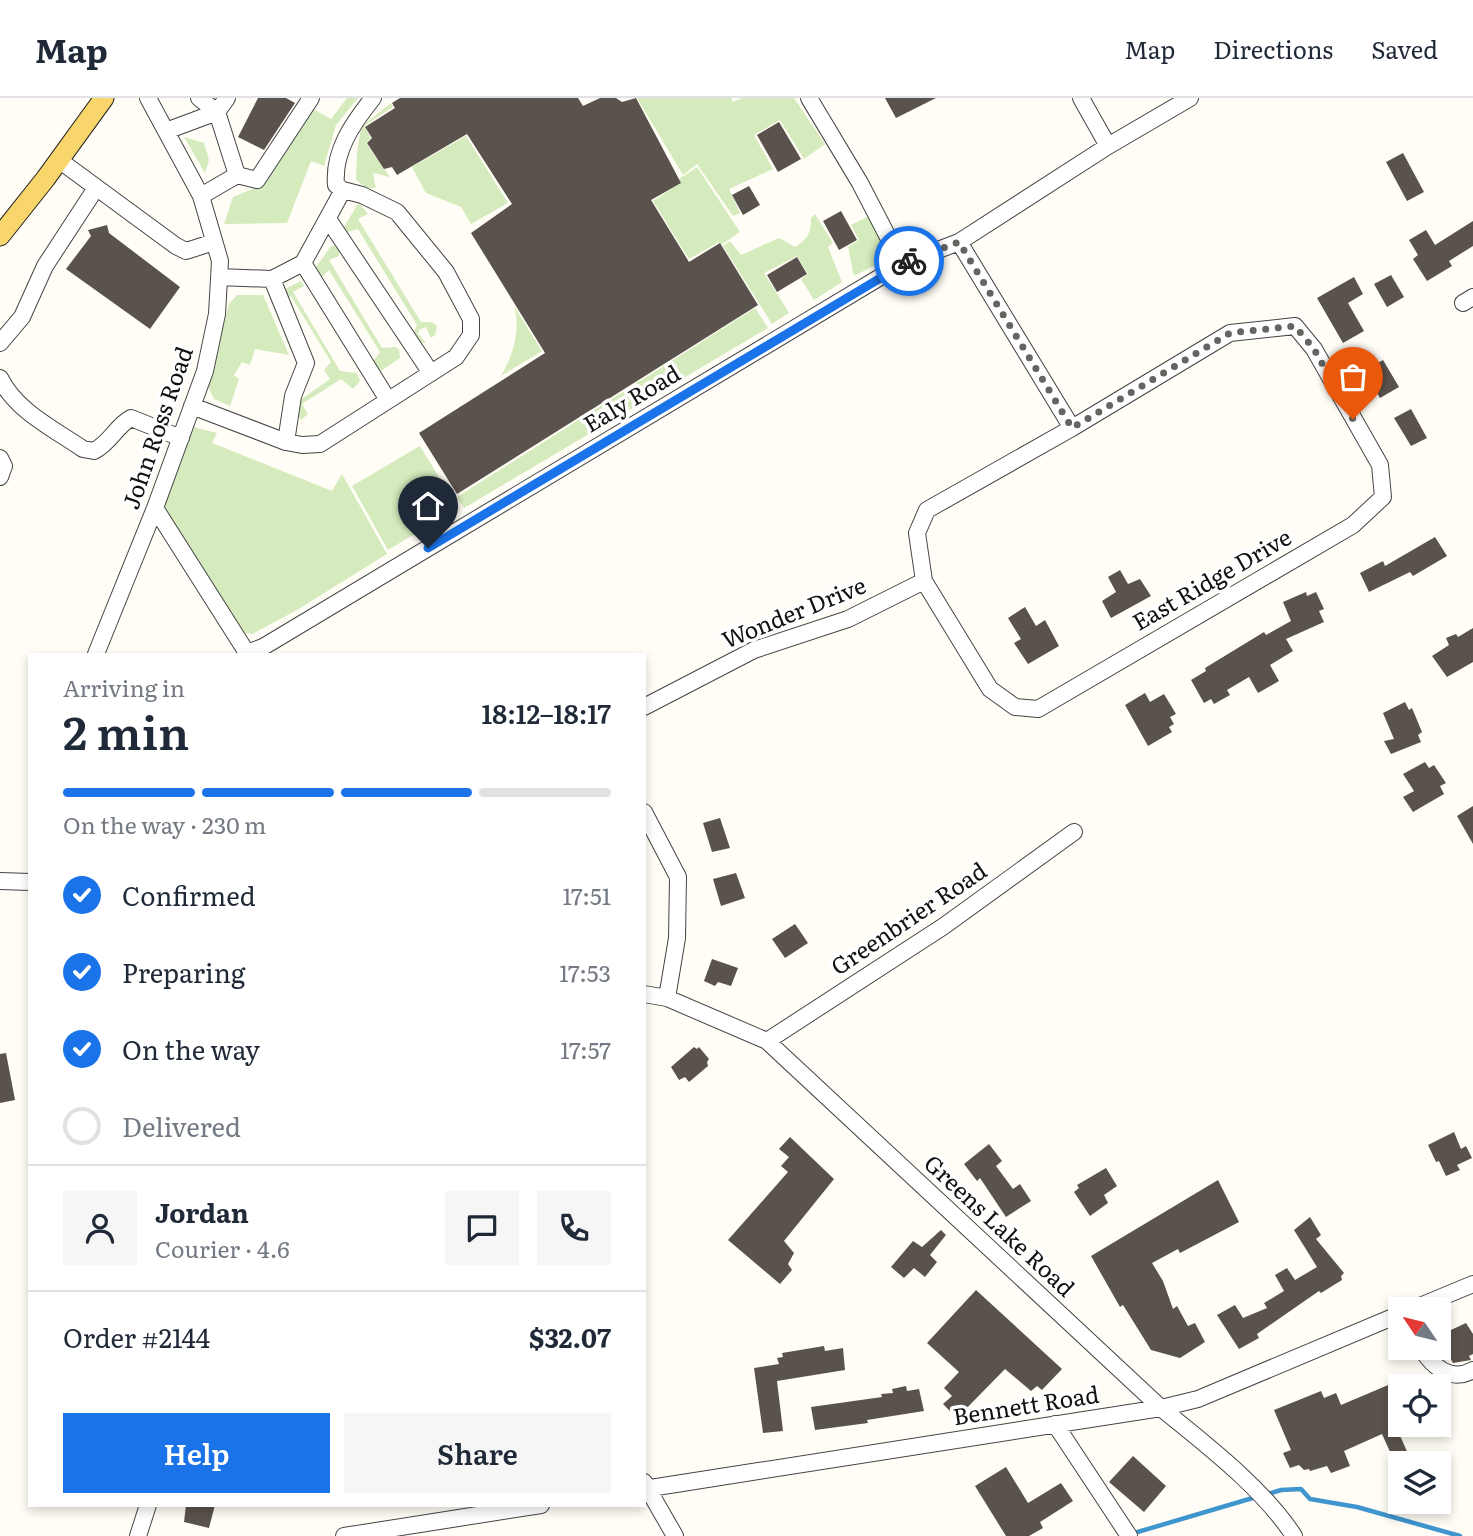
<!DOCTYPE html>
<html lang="en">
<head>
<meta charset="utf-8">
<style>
  :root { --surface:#fff; --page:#f6f6f7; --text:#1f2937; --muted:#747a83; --line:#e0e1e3; --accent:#1a73e8 }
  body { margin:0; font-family:Literata,serif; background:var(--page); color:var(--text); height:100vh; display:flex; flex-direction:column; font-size:26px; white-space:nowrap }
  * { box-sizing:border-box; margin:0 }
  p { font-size:23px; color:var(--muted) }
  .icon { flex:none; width:38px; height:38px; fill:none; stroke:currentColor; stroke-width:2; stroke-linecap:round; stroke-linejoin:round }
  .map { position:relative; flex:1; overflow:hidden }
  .details { position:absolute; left:28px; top:555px; width:618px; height:854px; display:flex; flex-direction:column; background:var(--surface); border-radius:0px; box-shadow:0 4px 10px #0003 }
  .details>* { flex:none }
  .needle { width:46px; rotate:305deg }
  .tools { position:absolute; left:1388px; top:1199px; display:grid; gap:14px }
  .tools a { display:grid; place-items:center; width:63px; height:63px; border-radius:0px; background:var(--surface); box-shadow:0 4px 10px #0003; font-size:35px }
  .pin { position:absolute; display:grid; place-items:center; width:60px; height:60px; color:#fff; margin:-72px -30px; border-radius:50% 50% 50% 0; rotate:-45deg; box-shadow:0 0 7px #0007 }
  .pin .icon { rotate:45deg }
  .courier { position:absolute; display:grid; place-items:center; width:70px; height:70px; margin:-35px; border:5px solid #1a73e8; border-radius:50%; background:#fff; color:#222; box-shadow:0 2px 9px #0007 }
  .head em { font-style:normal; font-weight:600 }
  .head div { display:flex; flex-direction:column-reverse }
  .head { display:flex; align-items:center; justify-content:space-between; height:119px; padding:0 35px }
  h1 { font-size:46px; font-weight:600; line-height:52px }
  .bar { display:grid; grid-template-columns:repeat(4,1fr); gap:10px 7px; align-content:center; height:84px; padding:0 35px }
  .bar i { height:9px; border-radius:5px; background:var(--line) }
  .bar .active { background:var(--accent) }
  .bar p { grid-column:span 4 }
  .line { display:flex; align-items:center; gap:18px; padding:0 35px; border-top:2px solid var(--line) }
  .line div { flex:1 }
  .round { display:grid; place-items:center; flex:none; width:74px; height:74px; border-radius:0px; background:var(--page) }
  ol { padding:0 35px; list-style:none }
  li { display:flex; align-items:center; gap:21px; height:77px }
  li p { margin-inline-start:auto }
  li .icon { padding:7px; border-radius:50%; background:var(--accent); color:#fff; stroke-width:4 }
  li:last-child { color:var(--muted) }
  li i { width:38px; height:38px; border:4px solid var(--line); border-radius:50% }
  .primary-button { display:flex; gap:14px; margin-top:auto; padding:14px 35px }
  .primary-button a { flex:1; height:80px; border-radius:0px; background:var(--accent); color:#fff; font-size:28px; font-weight:600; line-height:80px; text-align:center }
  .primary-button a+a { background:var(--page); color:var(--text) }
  header { display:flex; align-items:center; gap:42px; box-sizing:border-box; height:98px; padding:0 35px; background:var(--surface); border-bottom:2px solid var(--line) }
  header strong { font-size:33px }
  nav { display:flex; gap:38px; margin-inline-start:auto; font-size:24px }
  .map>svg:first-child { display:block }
  .green { fill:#d5ebbd }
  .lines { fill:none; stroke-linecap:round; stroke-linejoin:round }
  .stream { stroke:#3f96cf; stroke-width:4.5 }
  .building { fill:#5a524d }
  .minor-casing { stroke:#444; stroke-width:18 }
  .major-casing { stroke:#222; stroke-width:21 }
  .minor { stroke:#fff; stroke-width:16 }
  .major { stroke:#f9d66b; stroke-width:19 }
  .done { stroke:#646461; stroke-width:7; stroke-dasharray:0 12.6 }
  .route { stroke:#1a73e8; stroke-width:9 }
  .labels { text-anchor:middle; stroke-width:7; stroke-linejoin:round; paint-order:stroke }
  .street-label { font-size:23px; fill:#111; stroke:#fff }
</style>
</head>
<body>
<header>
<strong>Map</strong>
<nav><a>Map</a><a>Directions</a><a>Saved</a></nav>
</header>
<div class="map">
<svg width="1473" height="1438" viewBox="0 0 1473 1438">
  <rect width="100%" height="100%" fill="#fffdf5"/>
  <path class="green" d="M347,0H358L336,27L324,68L311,63L287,125L224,126L233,99L257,89L313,11L331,21Z
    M637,0H731L733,4L742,0H794L825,46L804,61L780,22L754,37L773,71L729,91L740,115L733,118L697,66L683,77Z
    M391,5L393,9L364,28L371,40L366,45L390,79L373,75L376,90H367L356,82L357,54L361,29Z
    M466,38L508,105L471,126L461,109L426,95L412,69Z
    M184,39L204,45L209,62L205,75Z
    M697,69L740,134L721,147L719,144L689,161L653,103L681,85L679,81Z
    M360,106L368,116L358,121L421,224H432L437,228L435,237L431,240L426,229L419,232L418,236L426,245L415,244L412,239L417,227L358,131L345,135L343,131L357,107Z
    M815,116L833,145L828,149L842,184L814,202L801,181L808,176L797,158L764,175L789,215L772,226L723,148L730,143L741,157L779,140L795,149C808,141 811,135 811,120Z
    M871,117L890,157L883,163L854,178L848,149L859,142L851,127Z
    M331,148H335L339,153V158L329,162L382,250L396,249L399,252L400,260L381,273L373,268L374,262L380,254L329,172L323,178H319L316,169Z
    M301,183L304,188L293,194L340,273L357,275L360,283L353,291L341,281L302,306L308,316L301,322L293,307L330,281L324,272L331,264L291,198L287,201L283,192Z
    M237,197H263L289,257L255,251L250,267L242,264L234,277L239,281L230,308L214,301L208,288L229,206Z
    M514,208L542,253L501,278C513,258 521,231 514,208Z
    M755,210L768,230L464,410L457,399Z
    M194,329L217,335L212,345L332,393L342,376L387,456L297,512L252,536L237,534L163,412Z
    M420,348L458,410L388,452L352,388Z"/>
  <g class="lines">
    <path class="stream" d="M1265,1397L1281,1392L1301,1391L1310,1401L1357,1409L1460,1438
      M1131,1436L1256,1399"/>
  </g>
  <path class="building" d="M258,0H286L295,5L264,52L238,39Z
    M400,0H578L583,8L600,0H616L622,4L636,0L681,85L651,102L689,164L720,145L758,207L457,396L419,335L545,255L471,135L512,106L467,36L397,77L392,69L384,71L367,45L372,40L365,29L395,10L392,5Z
    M885,0H936L896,20Z
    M779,24L801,61L778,74L757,37Z
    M1403,55L1424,94L1407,103L1386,64Z
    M749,88L760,107L743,117L732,97Z
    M841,113L857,142L839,152L823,123Z
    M1473,123V148L1449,163L1452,168L1427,183L1413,161L1418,157L1409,142L1426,132L1435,147Z
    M107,127L109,135L180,189L150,231L66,171L91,138L88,132Z
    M797,159L807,176L777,194L767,177Z
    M1391,177L1404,199L1387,209L1374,186Z
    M1354,179L1363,196L1348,205L1364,233L1343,245L1317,200Z
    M1383,262L1399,289L1380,300L1364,273Z
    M1411,311L1427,340L1411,348L1394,320Z
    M1435,439L1447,458L1413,478L1410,474L1369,494L1360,475L1383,463L1385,468Z
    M1120,472L1128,486L1140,481L1151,498L1111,520L1102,503L1116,494L1108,479Z
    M1306,494L1307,498L1316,494L1324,511L1319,513L1324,524L1286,541L1293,553L1270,567L1279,583L1258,595L1249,579L1227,592L1230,597L1214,606L1211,601L1204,605L1191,582L1206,573L1205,570L1264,534L1266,537L1291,523L1283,504Z
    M1025,509L1036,528L1045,522L1059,548L1028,566L1014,545L1021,541L1008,520Z
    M1473,530V564L1447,579L1432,558L1449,547L1446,540L1456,536L1458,539Z
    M1145,595L1150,604L1164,596L1176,616L1170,619L1174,626L1169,629L1172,634L1148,648L1125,607Z
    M1405,604L1409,612L1412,610L1422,634L1418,637L1421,644L1391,656L1384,643L1394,641L1383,615Z
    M1425,664L1429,670L1434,667L1446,685L1440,688L1444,696L1413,714L1403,699L1414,693L1403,676Z
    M1473,708V746L1457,718Z
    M720,720L730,750L712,754L703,725Z
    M736,775L745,800L721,808L713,781Z
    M795,826L808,845L785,860L772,841Z
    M712,861L738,870L731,888L718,884L715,888L704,883Z
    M694,949L697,951L699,949L709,961L707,964L708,968L689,984L685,979L679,982L671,969Z
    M6,955L15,1002L0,1005V956Z
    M1454,1034L1461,1051L1466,1048L1472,1060L1457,1067L1460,1072L1446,1078L1439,1063L1436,1064L1428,1047Z
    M790,1039L834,1081L784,1143L794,1155L788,1166L792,1172L780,1186L728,1142L788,1074L781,1068L789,1059L779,1051Z
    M989,1046L1002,1063L996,1068L1013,1091L1020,1086L1031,1103L1006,1119L980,1080L977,1083L964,1066Z
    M1106,1070L1117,1088L1104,1097L1108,1105L1090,1118L1074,1094L1079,1090L1077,1087Z
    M1218,1082L1239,1124L1180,1155L1178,1151L1152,1165L1163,1183L1173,1211L1177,1208L1188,1228L1195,1225L1205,1244L1180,1260L1151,1252L1123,1207L1120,1209L1091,1158Z
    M1310,1119L1321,1137L1316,1141L1344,1175L1341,1178L1342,1182L1321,1195L1319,1193L1257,1236L1259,1240L1239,1251L1217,1217L1235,1207L1243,1220L1267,1210L1264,1205L1284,1193L1275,1177L1287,1170L1295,1182L1317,1169L1294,1132Z
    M941,1132L946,1137L930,1157L937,1164L925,1179L914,1170L904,1180L891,1169L913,1143L922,1149Z
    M976,1192L1062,1271L1042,1292L1037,1288L1031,1293L1005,1271L957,1320L943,1306L952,1298L944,1290L959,1274L927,1245Z
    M1466,1225L1473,1236V1256L1469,1258L1471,1262L1453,1265L1438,1238Z
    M824,1248L825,1253L843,1250L845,1272L777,1283L783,1333L763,1335L754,1270L779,1266L777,1260L783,1259L782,1255Z
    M1400,1282V1321L1394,1324L1409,1358L1395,1365L1382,1336L1344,1353L1350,1368L1331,1375L1327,1368L1310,1373L1309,1371L1304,1372L1299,1367L1290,1370L1283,1355L1291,1352L1274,1312L1321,1293L1324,1300L1336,1295L1341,1307Z
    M906,1288L907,1293L919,1291L924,1313L867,1322L868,1325L815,1332L811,1309L882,1299L881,1296L893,1295L892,1291Z
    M1133,1358L1166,1388L1144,1414L1109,1384Z
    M1006,1369L1028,1405L1061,1385L1073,1403L1040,1424L1043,1430L1029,1438H1006L975,1388Z
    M186,1407H215L209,1430L184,1424Z"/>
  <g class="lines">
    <g class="minor-casing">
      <path id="minor" d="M199,0L217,14L237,77L201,98
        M809,0L860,85L902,166
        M1081,0L1108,48
        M166,33L217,14L227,0
        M59,62L176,148L186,153L214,144
        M237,77L257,82L311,0
        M328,121L431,275
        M959,144L1072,330
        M303,165L388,302
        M219,179L272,181L303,165L343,92
        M272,181L306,265L293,298L286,344
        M1463,205L1473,199
        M1295,228L1314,251L1380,367L1383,399L1353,427L1038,611L1015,609L990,591L924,483L917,435L927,412L1072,330L1230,235Z
        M0,245L22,219L45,168L96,90
        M0,280C16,313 54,331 83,351L94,353C111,344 116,328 131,320L181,340
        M192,308L286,344L302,347L320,346L456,259L471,237V221L446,174L397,114L362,97L343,92L336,87C333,53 353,25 373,0
        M0,360L4,368L0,379
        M155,410L247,555L263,549L902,166L959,144L1108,48L1190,0
        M96,556L155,410L205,273L217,216L220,163L201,98L148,0
        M644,609L754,552L848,521L924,483
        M644,714L678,779L677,840L667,900
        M0,783L30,784
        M644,896L667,900L767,943L1161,1310C1206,1347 1262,1389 1294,1438
        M767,943L944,828L1074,734
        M1413,1211L1473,1186
        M1421,1250C1432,1268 1451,1285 1473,1272
        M1055,1326L1129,1438
        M644,1384L675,1438
        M644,1391L1161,1310L1198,1301L1400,1216
        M138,1438L148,1407
        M344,1438L541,1407"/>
    </g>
    <g class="major-casing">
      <path id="major" d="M0,138L46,80L104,0"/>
    </g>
    <use href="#minor" class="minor"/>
    <use href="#major" class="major"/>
  </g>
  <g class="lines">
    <path class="done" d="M909,163L959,144L1072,330L1230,235L1295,228L1314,251L1353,321"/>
    <path class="route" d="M428,450L909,163"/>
  </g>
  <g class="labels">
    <g class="street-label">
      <text transform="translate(632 301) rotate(-31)" y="8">Ealy Road</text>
      <text transform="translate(158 330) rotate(-71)" y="8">John Ross Road</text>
      <text transform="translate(1212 482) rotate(-30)" y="8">East Ridge Drive</text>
      <text transform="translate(794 515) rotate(-22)" y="8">Wonder Drive</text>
      <text transform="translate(909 821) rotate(-34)" y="8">Greenbrier Road</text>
      <text transform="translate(999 1128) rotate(43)" y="8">Greens Lake Road</text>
      <text transform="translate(1026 1308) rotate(-9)" y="8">Bennett Road</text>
    </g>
  </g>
</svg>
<div class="tools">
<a><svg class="needle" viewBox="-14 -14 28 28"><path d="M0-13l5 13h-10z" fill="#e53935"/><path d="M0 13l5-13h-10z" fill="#747a83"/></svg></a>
<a><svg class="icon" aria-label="locate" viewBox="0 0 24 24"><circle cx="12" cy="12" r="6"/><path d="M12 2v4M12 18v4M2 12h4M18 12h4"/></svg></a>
<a><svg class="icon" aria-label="layers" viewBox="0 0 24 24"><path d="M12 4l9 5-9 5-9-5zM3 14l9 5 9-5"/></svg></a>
</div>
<div class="pin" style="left:1353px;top:321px;background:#ea580c"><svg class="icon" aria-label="bag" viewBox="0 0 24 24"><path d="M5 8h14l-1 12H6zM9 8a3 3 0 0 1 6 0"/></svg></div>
<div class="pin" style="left:428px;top:450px;background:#1f2937"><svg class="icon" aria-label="home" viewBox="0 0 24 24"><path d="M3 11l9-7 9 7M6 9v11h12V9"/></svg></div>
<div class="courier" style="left:909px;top:163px"><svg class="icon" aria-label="bike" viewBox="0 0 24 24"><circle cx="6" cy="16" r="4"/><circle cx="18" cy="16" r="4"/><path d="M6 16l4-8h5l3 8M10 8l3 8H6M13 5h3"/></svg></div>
<section class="details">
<div class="head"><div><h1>2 min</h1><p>Arriving in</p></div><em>18:12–18:17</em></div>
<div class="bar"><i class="active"></i><i class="active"></i><i class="active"></i><i></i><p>On the way · 230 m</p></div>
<ol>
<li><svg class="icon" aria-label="check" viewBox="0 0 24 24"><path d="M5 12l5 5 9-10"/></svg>Confirmed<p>17:51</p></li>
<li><svg class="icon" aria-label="check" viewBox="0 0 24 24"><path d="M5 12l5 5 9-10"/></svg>Preparing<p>17:53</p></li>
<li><svg class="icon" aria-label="check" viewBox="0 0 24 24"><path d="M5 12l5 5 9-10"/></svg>On the way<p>17:57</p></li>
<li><i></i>Delivered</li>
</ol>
<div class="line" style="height:126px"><a class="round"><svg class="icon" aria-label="person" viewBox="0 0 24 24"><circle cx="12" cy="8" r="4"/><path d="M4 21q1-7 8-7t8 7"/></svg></a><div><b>Jordan</b><p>Courier · 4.6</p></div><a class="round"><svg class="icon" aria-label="chat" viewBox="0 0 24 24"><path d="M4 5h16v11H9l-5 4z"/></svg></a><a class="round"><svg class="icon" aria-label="phone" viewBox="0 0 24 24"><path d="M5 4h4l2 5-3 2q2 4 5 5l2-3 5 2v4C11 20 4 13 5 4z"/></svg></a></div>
<div class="line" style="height:91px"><div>Order #2144</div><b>$32.07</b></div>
<div class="primary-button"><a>Help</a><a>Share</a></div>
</section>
</div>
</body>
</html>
